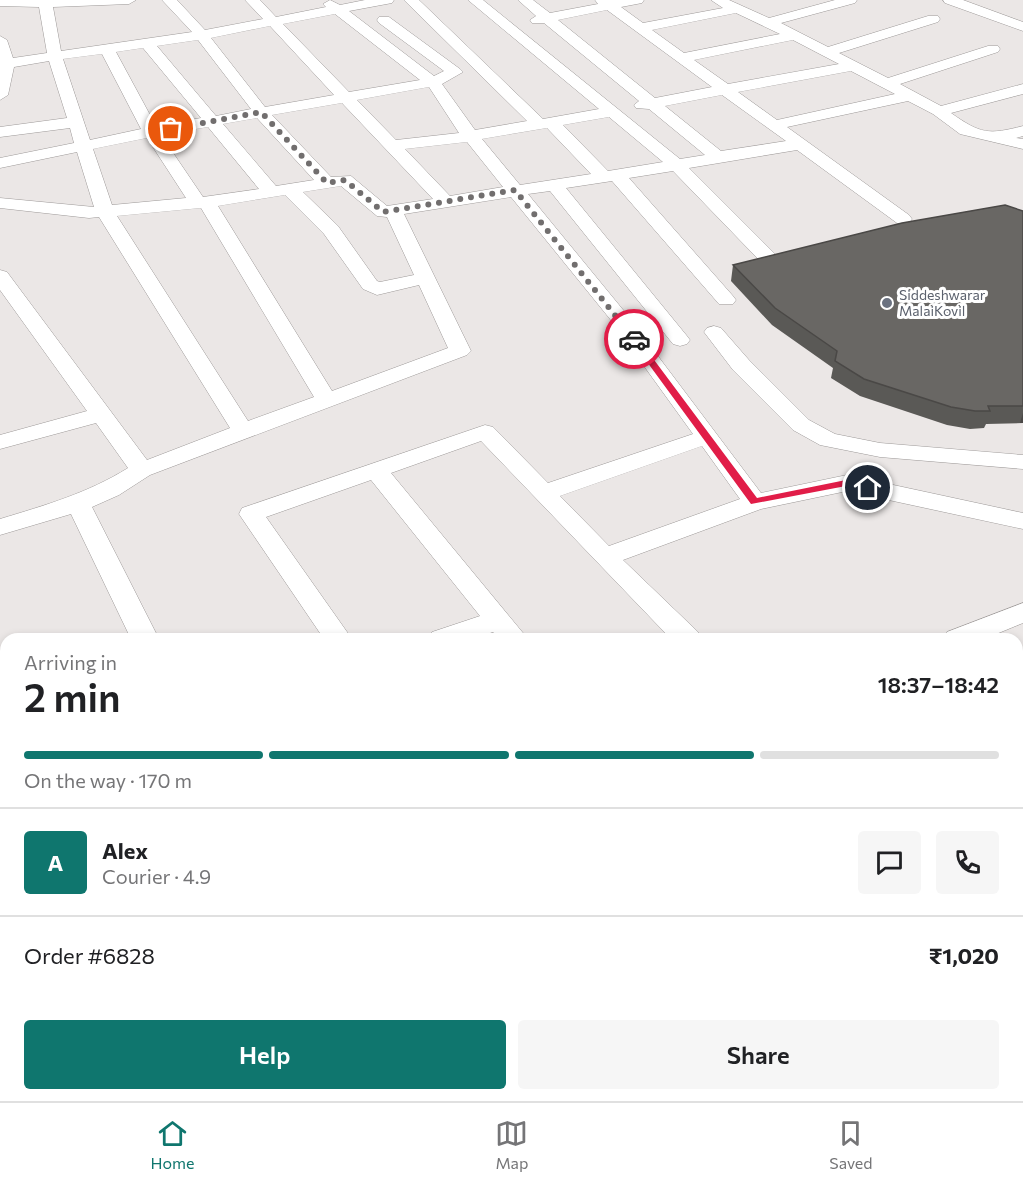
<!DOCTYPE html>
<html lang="en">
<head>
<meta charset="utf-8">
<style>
  :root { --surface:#fff; --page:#f6f6f6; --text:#202124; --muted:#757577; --line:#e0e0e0; --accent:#0f766e }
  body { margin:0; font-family:Commissioner,sans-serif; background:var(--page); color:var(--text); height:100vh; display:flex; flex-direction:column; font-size:22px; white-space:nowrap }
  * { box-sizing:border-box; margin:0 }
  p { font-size:20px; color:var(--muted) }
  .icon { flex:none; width:33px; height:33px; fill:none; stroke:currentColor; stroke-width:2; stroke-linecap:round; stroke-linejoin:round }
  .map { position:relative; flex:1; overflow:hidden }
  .details { position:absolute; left:0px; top:633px; width:1023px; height:468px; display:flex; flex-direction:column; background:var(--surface); border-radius:18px 18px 0 0; box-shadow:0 3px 9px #0003 }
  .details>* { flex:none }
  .pin { position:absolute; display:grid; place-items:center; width:51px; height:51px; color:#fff; margin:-26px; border:3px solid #fff; border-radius:50%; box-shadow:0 2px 6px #0007 }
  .courier { position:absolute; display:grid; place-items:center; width:60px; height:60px; margin:-30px; border:4px solid #e11d48; border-radius:50%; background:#fff; color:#222; box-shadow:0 2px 8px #0007 }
  .head em { font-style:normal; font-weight:600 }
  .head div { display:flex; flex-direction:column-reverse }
  .head { display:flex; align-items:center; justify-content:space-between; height:102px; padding:0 24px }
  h1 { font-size:39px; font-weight:600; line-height:45px }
  .bar { display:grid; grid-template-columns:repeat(4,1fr); gap:9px 6px; align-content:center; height:72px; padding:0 24px }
  .bar i { height:8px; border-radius:4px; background:var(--line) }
  .bar .on { background:var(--accent) }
  .bar p { grid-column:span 4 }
  .line { display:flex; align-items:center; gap:15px; padding:0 24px; border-top:2px solid var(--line) }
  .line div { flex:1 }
  .round { display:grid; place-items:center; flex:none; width:63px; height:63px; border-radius:6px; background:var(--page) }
  .cta { display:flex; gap:12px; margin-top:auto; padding:12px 24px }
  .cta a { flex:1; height:69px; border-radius:6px; background:var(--accent); color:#fff; font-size:24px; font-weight:600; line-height:69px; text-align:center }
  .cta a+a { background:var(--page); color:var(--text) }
  .menu { display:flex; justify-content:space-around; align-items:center; height:84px; border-top:2px solid var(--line); background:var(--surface); font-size:16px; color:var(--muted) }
  .menu a { display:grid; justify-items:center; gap:3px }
  .menu .on { color:var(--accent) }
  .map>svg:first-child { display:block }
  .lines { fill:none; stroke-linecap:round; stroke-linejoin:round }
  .minor-casing { stroke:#9d9998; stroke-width:1 }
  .minor { fill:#fff; fill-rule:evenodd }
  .wall { fill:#5a5956 }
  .shaded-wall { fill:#4a4846 }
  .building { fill:#696764; stroke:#4a4846; stroke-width:1.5 }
  .route { fill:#e11d48 }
  .done { stroke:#716e6e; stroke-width:6; stroke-dasharray:0 10.8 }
  .worship-dot { fill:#6b7280; stroke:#fff; stroke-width:2 }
  .labels { text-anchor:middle; stroke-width:6; stroke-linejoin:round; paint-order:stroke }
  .far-worship-label { font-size:14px; fill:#5b616d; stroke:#fff; text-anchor:start }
</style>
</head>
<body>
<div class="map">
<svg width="1023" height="1101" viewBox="0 0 1023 1101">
  <rect width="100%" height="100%" fill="#ebe7e6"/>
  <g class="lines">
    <g class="minor-casing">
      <path id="minor" d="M0,0H136L129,4L53,7L61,51L192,32L162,0H177L205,30L263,19L245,0H260L276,17L326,7L323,4L330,0L340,5L365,0H394L392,3L349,11L434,76L444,71L379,23L377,20L379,17H389L460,69L463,72L442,84L475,130L527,121L404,0H419L543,119L599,109L468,0H483L680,159L705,155L649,109L636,108L634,105L639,101L544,23H532L530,20L536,16L518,0H533L550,13L598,4L595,0H644L642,3L621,7L643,23L723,8L711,0H729L769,18L835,0H857L855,3L781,23L828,47L928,16H938L940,19L938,22L839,53L888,78L988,46H998L1000,49L998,52L900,84L941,106L1023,84V94L951,113C981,134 988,135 1023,126V136L1016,138L1023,139V149L960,134L933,114L908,101L787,127L909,215L912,219L909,223H897L797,150L689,168L775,254L778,258L775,262H761L673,171L629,178L733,296L736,300L733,304H719L612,181L566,188L687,336L690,340L687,344L680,346L673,344L550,191L528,194L624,311L761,493L847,475L1023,513V529L847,491L761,509L623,560L698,632L702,639H671L481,441L391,473L528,639H499L493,632L472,639H428L432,632L480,616L371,480L266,517L352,639H324L239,514L242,508L485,425L493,427L548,483L693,434L610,319L511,197L404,214L471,351L467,355L150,475L119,495L92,507L159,639H131L71,514L0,535V519C46,505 88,493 128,468L96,423L0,449V435L87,411L0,290V270L7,272L147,460L230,428L99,217L89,218L0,208V198L94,207L77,152L0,168V158L74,143L70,128L0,137V127L67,118L49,61L14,67L8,95L0,100V36L7,40L13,58L47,53L39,7L0,6ZM607,10L712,87L655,98L558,20ZM736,13L780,34L684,53L652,30ZM335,14L420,80L349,92L283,24ZM270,26L334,95L265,107L211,38ZM198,40L251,109L216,116L157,46ZM793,40L839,64L728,84L694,60ZM143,48L201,118L156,126L116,52ZM102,54L141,129L90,140L63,59ZM851,71L895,94L777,120L738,92ZM429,87L459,133L396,140L357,100ZM722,95L786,141L721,151L665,106ZM342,103L433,199L387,206L351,176L331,177L272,115ZM609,117L663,162L608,171L563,125ZM257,118L314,180L276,186L223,124ZM208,127L259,189L203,197L161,135ZM547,128L591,174L520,185L482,139ZM147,138L186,198L112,205L93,149ZM467,142L503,187L450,196L405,149ZM341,186L377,216L387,217L414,275L380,282L377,281L338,226L303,192ZM285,195L324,234L363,289L377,295L419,285L448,348L332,391L218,206ZM201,208L314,397L248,421L117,216ZM702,446L740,499L609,546L560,496Z
        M943,0H963L1023,22V31L945,3Z
        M714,326L721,328L749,360L809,420L835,434L880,443L1023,455V469L880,457L820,445L793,430L733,370L704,332L707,328Z
        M1023,603V623L984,639H943L947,632Z
        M1017,676L1023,678V703L1017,701Z
        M6,711V733L0,735V713Z
        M6,871V899L0,901V873Z
        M1017,1001L1023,1004V1043L1017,1040Z
        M0,1040L6,1041V1075L0,1074Z
        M260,1095H299L302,1101H263Z
        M660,1095H702L699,1101H657Z"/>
    </g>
    <use href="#minor" class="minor"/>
  </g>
  <path class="wall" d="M1023,211V423L986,424L984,428L970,429L947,425L860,396L831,378L833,368L772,325L731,281L733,265Z"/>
  <path class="shaded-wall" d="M1023,413V423H1020Z"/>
  <path class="building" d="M1005,205L1023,211V406H988L990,411H975L951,407L864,379L835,361L837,351L775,308L733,265L902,223Z"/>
  <path class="route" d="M631,337H637L757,498L846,480L873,488L868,491L846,486L751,504L631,340Z"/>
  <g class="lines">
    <path class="done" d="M171,129L261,112L327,183L345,180L383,212L515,190L634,339"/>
  </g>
  <circle class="worship-dot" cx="887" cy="303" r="6"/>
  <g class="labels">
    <g class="far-worship-label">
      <text x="899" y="300">Siddeshwarar<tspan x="899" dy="16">MalaiKovil</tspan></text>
    </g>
  </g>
</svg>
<div class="pin" style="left:171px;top:129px;background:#ea580c"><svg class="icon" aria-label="bag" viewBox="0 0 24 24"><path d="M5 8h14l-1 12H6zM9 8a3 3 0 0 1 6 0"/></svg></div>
<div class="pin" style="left:868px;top:488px;background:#1f2937"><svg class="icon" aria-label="home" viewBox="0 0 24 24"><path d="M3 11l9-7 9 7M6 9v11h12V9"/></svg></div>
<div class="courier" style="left:634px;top:339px"><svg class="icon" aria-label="car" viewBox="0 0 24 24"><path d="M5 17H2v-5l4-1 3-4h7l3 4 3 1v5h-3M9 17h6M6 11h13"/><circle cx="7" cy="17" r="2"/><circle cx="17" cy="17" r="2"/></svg></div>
<section class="details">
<div class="head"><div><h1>2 min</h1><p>Arriving in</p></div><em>18:37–18:42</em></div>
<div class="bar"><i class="on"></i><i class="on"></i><i class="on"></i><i></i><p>On the way · 170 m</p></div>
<div class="line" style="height:108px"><b class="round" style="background:var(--accent);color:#fff">A</b><div><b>Alex</b><p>Courier · 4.9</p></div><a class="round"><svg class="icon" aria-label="chat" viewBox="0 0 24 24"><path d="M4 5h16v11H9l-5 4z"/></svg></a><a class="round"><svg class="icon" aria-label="phone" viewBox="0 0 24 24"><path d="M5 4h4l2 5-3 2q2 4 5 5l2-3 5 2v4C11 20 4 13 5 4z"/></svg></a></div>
<div class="line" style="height:78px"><div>Order #6828</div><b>₹1,020</b></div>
<div class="cta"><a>Help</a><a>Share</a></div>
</section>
</div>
<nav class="menu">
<a class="on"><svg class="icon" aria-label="home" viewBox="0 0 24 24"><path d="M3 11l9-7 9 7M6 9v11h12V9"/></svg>Home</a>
<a><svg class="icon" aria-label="map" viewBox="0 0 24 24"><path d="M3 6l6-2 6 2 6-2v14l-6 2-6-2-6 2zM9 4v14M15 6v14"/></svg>Map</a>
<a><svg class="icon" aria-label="saved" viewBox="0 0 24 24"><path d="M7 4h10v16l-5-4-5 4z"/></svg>Saved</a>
</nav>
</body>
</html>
